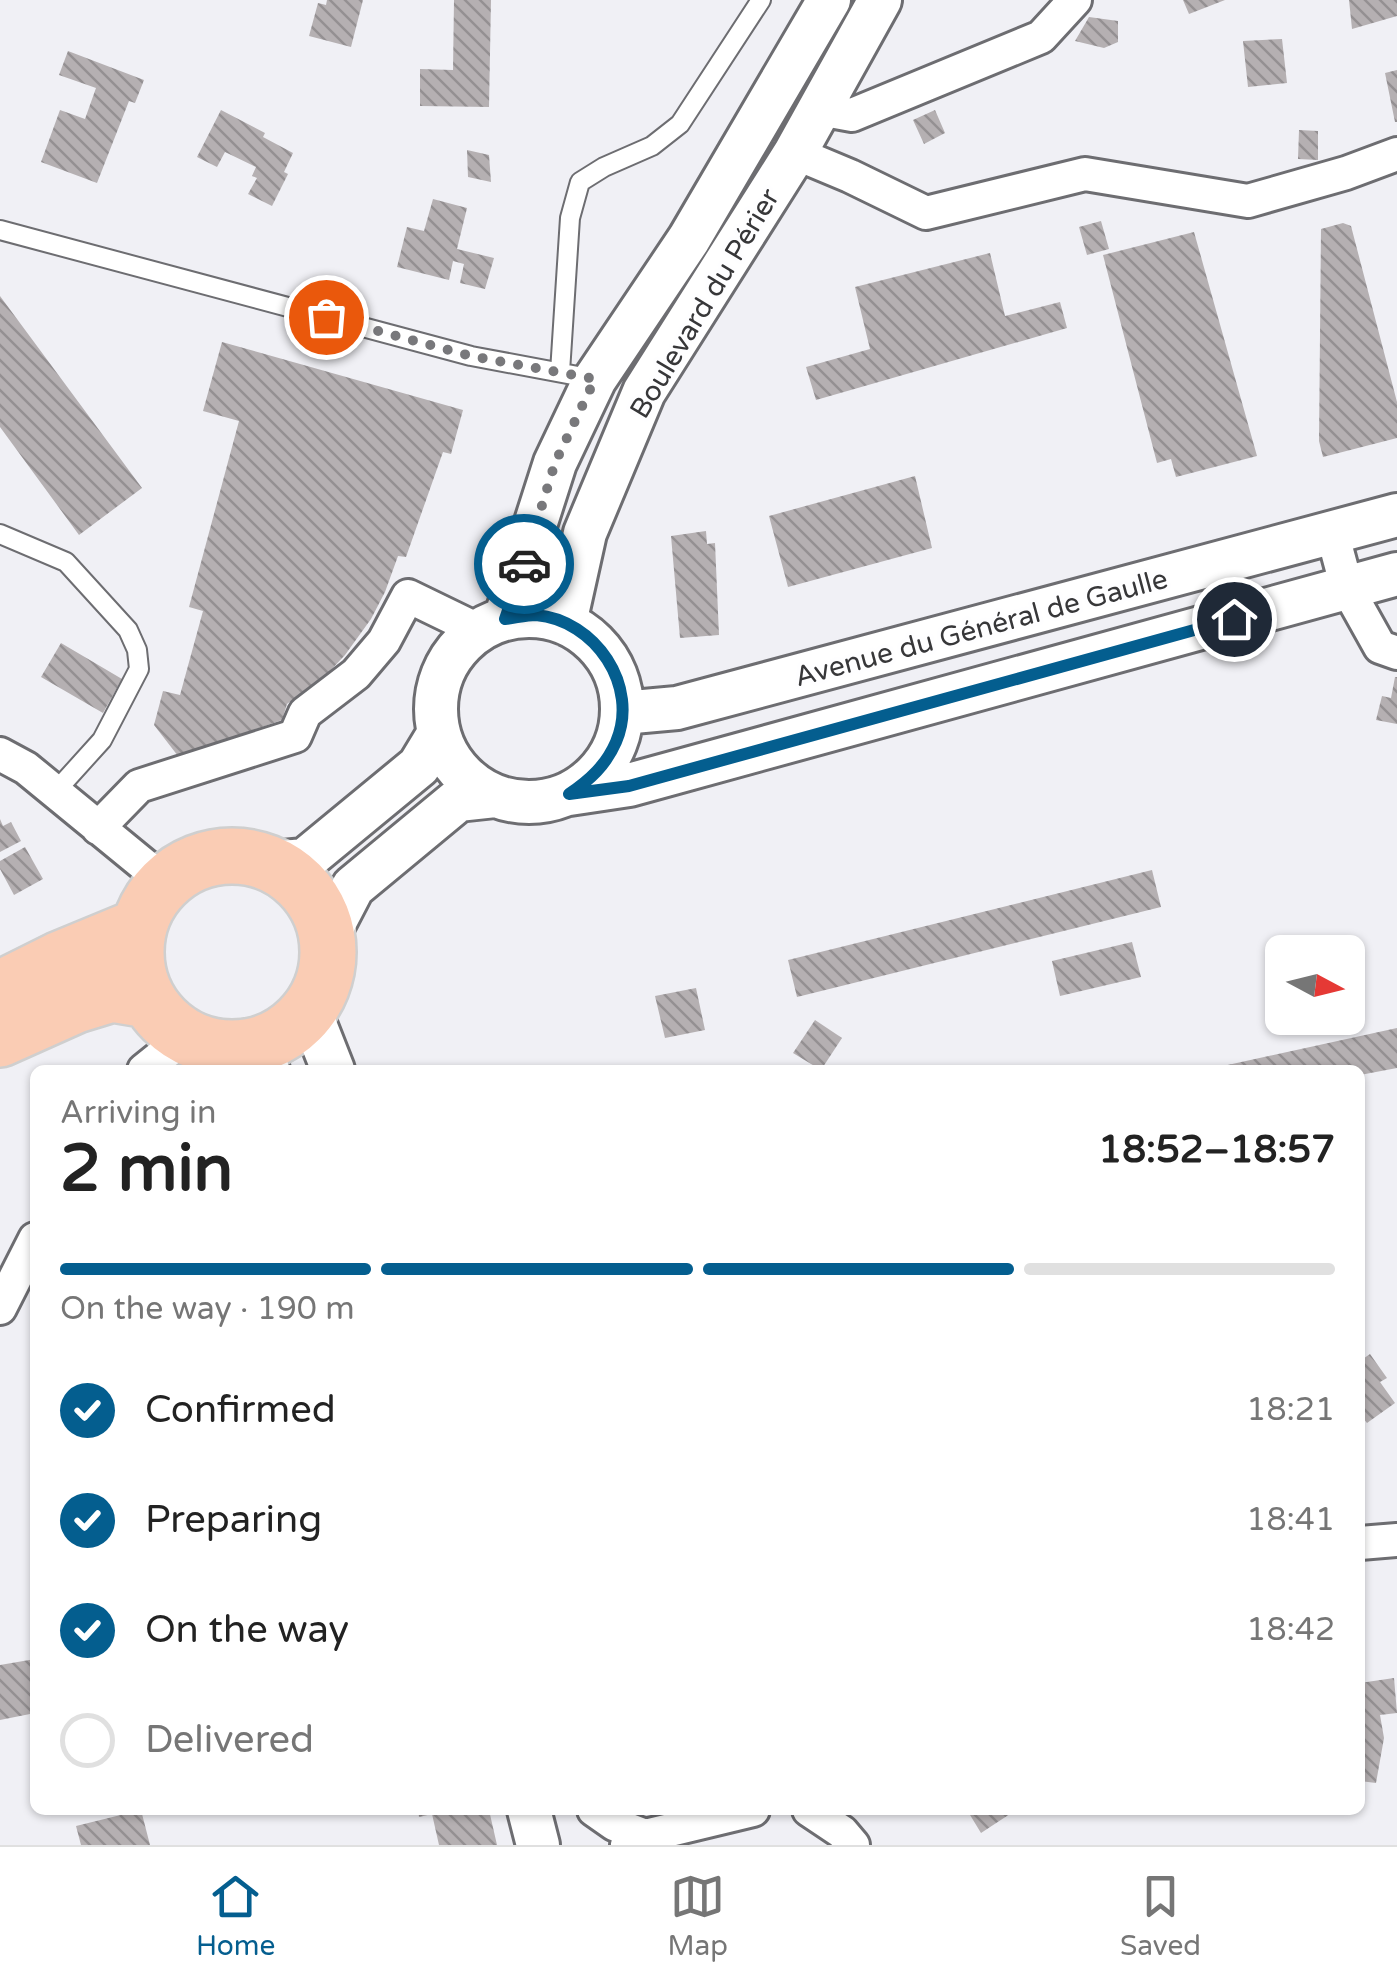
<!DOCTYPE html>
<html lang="en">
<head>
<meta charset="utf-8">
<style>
  :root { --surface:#fff; --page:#f2f2f2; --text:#222; --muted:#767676; --line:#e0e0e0; --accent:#045e8f }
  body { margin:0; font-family:"Varela Round",sans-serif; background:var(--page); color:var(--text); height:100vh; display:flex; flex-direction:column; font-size:38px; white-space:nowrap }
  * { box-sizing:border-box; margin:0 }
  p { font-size:32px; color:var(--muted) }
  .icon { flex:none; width:55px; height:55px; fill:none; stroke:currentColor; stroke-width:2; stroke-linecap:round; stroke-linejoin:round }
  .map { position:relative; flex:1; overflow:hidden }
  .side { position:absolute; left:30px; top:1065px; width:1335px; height:750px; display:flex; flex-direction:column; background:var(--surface); border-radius:15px; box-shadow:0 2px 8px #0004 }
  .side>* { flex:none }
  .needle { width:65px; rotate:97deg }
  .tools { position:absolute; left:1265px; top:935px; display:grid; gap:20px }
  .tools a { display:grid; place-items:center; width:100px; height:100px; border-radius:15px; background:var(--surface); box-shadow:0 2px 8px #0004; font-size:50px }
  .pin { position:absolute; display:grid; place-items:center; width:85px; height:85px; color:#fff; margin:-42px; border:5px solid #fff; border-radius:50%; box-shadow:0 2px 10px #0007 }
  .courier { position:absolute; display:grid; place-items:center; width:100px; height:100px; margin:-50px; border:8px solid #045e8f; border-radius:50%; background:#fff; color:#222; box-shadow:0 2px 12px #0007 }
  .headline em { font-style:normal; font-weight:700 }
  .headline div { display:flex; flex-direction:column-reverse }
  .headline { display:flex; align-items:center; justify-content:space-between; height:170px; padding:0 30px }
  h1 { font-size:65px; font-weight:700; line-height:75px }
  .bar { display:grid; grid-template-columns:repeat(4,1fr); gap:15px 10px; align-content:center; height:120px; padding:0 30px }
  .bar i { height:12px; border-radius:8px; background:var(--line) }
  .bar .active { background:var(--accent) }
  .bar p { grid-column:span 4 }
  ol { padding:0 30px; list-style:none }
  li { display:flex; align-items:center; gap:30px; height:110px }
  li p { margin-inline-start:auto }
  li .icon { padding:10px; border-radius:50%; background:var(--accent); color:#fff; stroke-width:4 }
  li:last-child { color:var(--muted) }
  li i { width:55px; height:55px; border:5px solid var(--line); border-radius:50% }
  .tab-bar { display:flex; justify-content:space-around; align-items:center; height:140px; border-top:2px solid var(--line); background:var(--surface); font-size:28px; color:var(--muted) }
  .tab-bar a { display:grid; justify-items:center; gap:5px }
  .tab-bar .active { color:var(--accent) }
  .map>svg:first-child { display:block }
  .building { fill:url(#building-back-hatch) }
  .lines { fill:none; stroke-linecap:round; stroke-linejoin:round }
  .service-casing { stroke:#6d6d71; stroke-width:22 }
  .minor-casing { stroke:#6d6d71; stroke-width:38 }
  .tertiary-casing { stroke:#6d6d71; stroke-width:48 }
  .trunk-casing { stroke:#cfcfcf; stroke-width:60 }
  .service { stroke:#fff; stroke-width:18 }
  .minor { stroke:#fff; stroke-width:32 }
  .tertiary { stroke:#fff; stroke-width:42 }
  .trunk { stroke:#faccb4; stroke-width:55 }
  .done { stroke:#78787b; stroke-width:10; stroke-dasharray:0 18 }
  .route { stroke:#045e8f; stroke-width:12 }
  .labels { text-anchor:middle; stroke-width:8; stroke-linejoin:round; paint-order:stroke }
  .street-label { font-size:28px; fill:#373739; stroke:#fefeff }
</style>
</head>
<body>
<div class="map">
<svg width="1397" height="1845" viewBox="0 0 1397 1845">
  <defs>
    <pattern id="building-back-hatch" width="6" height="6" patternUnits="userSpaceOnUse" patternTransform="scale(2.5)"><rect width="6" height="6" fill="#b5b0b2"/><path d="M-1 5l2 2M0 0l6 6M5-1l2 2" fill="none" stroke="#949092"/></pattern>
  </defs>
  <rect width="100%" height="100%" fill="#f0f0f5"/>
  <path class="building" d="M327,0H363L351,47L309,36L318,3L326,5Z
    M454,0H491L489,107L420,106V69L453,70Z
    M1183,0H1225L1189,14Z
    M1349,0H1397V16L1352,29Z
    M1089,17L1118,21V42L1104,48L1075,41Z
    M1282,39L1287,83L1248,87L1243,41Z
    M68,51L144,80L135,103L129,101L97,183L41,162L60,110L85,119L96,88L59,75Z
    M1397,70V122H1395L1385,73Z
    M221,110L265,133L263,137L293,153L284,172L288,174L272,206L248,194L257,178L252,176L256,167L225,152L217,167L197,157Z
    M935,110L945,133L924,144L913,120Z
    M1299,130L1318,131V160L1298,159Z
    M467,150L489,155L491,182L468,177Z
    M433,199L467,208L457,249L494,258L485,289L460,283L464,264L453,261L449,280L397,267L407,227L424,231Z
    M1101,221L1109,249L1087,255L1079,227Z
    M1343,223L1351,226L1397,402V438L1323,457L1319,441L1321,229Z
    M1194,232L1257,456L1176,477L1171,459L1157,463L1103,255Z
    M990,253L1005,316L1060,302L1067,328L816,400L806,367L870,349L855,287Z
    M0,296L142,488L79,535L0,427Z
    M222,342L463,410L451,454L443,452L406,557L398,556L385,592L371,619L345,655L329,672L287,704L282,720L178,756L154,725L163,691L180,695L203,611L189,607L239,421L203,411Z
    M915,476L932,548L788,587L769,516Z
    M706,531L707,544L715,543L719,635L680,638L671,536Z
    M61,643L122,679L103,713L41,677Z
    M1395,677H1397V724L1376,720L1382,696L1391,698Z
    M0,819L3,826L11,822L21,841L0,852Z
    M25,847L43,879L14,895L0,869V861Z
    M1152,870L1161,907L797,997L788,960Z
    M1132,942L1141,977L1060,996L1052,961Z
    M696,988L705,1030L665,1038L655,996Z
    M815,1020L842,1038L821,1070L793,1053Z
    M1397,1028V1068L1360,1075V1070H1205Z
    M1370,1354L1387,1378L1380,1382L1395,1403L1367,1423L1363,1418L1360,1420V1361Z
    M35,1659V1713L0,1720V1665Z
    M1394,1678L1397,1713L1380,1715L1384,1738L1376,1783L1360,1781V1683Z
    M141,1810L150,1845H81L76,1826Z
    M418,1810H489L497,1845H439L432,1814L419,1817Z
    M967,1810H1016L981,1833Z"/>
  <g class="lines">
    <g class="service-casing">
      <path id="service" d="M0,230L471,356L594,379
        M560,372L570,218L580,182L604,167L652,146L680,124L761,0
        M0,534L66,562L128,630L137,650L139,669L102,740L55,792"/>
    </g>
    <g class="minor-casing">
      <path id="minor" d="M819,109L852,115L1041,37L1075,0
        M795,153L850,176L926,213L1085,174L1248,201L1346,173L1397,154
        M1332,532L1347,588L1380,647L1397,653
        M0,754L26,768L165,882
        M98,828L139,786L295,736L305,713L356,674L384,641L408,596L478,630
        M144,1070L185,1037
        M0,1308L35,1239
        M1360,1543L1397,1540
        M594,1810L614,1824L645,1836
        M809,1810L842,1832L853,1845
        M627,1845L645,1836L753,1810"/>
    </g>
    <g class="tertiary-casing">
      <path id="tertiary" d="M436 709a93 93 0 1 1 186 0a93 93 0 1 1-186 0Z
        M505,619L555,463L595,379L689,239L829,0
        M565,623L585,533L644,392L795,153L880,0
        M622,713L677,708L1397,515
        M569,794L629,785L1397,574
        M272,863L305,860L419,766L439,733
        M327,937L353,887L458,800L495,796
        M309,1009L333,1070
        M259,1045L268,1070
        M529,1810L538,1845"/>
    </g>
    <g class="trunk-casing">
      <path id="trunk" d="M136 952a96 96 0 1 1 192 0a96 96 0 1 1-192 0Z
        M0,989L58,960L138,927
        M0,1039L76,1005L112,994L148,1000"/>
    </g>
    <use href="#service" class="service"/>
    <use href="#minor" class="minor"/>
    <use href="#tertiary" class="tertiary"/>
    <use href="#trunk" class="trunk"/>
  </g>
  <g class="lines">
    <path class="done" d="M326,317L471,356L595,379L555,463L524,564"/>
    <path class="route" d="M524,564L505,619C515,618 526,615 536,615C595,620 640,686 616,742C606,765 590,780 569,794L629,786L1234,619"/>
  </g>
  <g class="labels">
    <g class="street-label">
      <text transform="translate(704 303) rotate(-59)" y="10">Boulevard du Périer</text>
      <text transform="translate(981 627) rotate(-15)" y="10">Avenue du Général de Gaulle</text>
    </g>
  </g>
</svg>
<div class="tools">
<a><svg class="needle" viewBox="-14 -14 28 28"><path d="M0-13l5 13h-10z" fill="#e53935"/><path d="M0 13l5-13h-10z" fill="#767676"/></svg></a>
</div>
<div class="pin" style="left:326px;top:317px;background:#ea580c"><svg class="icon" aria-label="bag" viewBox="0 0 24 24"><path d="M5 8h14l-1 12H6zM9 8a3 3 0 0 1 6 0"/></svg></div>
<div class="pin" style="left:1234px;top:619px;background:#1f2937"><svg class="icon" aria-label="home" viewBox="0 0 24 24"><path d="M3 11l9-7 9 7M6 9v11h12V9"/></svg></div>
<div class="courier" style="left:524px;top:564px"><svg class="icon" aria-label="car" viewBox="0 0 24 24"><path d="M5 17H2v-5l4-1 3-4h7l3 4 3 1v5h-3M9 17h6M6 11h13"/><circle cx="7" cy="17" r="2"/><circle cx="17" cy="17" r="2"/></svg></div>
<section class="side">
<div class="headline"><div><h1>2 min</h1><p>Arriving in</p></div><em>18:52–18:57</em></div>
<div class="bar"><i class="active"></i><i class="active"></i><i class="active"></i><i></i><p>On the way · 190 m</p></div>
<ol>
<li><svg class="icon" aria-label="check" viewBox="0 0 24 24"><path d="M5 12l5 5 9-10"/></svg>Confirmed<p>18:21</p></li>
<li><svg class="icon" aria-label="check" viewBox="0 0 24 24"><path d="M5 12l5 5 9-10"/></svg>Preparing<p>18:41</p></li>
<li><svg class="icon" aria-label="check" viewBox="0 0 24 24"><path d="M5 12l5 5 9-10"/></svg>On the way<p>18:42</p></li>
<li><i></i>Delivered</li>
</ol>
</section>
</div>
<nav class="tab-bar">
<a class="active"><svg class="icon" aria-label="home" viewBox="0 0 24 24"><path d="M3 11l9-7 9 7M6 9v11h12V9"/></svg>Home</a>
<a><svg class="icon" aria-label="map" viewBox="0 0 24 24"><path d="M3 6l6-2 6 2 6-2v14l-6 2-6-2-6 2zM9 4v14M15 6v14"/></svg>Map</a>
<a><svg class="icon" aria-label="saved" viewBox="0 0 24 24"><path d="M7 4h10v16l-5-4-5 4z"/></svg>Saved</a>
</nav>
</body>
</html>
